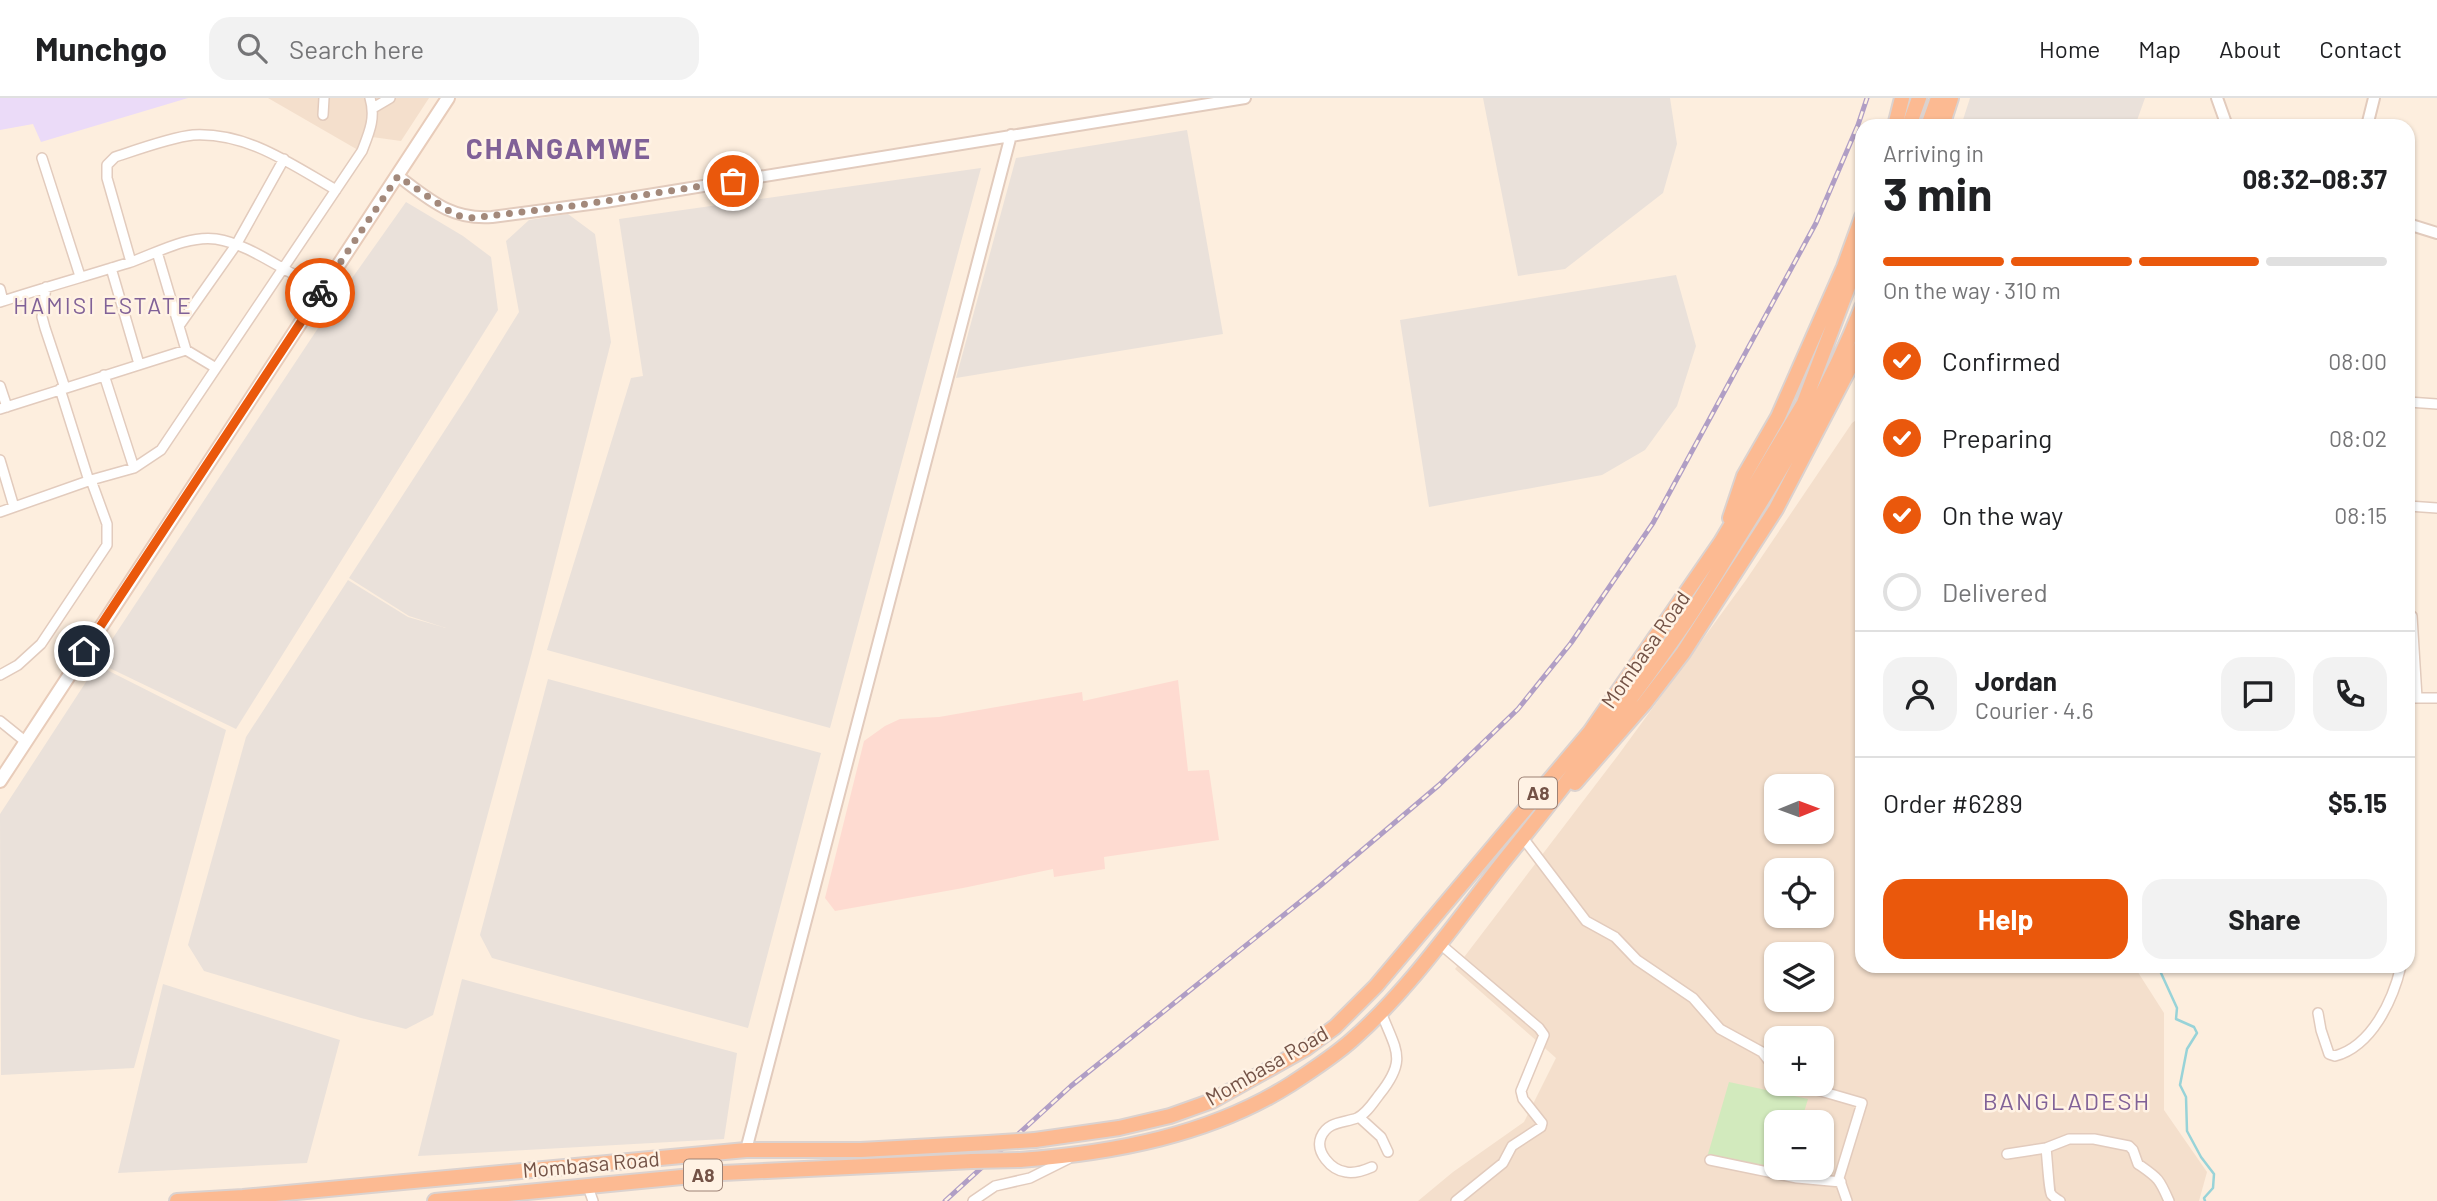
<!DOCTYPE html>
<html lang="en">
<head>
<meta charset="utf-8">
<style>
  :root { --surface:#fff; --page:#f2f2f2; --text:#202124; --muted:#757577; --line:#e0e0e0; --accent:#ea580c }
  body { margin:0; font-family:Barlow,sans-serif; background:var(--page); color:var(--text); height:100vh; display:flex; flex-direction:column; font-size:26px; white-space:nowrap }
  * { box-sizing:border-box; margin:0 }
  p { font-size:23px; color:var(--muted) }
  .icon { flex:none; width:38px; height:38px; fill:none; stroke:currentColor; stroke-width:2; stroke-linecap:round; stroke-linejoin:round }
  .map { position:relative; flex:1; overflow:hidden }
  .side { position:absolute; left:1855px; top:21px; width:560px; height:854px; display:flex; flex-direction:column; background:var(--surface); border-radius:21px; box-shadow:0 2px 5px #0004 }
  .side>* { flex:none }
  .needle { width:46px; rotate:89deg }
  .tools { position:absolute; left:1764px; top:676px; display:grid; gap:14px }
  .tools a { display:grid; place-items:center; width:70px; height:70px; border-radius:14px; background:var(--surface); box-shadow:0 2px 5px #0004; font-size:35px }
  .pin { position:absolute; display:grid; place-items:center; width:60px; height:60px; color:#fff; margin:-30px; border:4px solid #fff; border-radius:50%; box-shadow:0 2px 7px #0007 }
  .courier { position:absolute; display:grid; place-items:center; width:70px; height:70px; margin:-35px; border:5px solid #ea580c; border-radius:50%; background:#fff; color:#222; box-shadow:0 2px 9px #0007 }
  .head em { font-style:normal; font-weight:700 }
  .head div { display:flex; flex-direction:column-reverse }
  .head { display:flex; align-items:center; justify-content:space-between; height:119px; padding:0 28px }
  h1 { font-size:46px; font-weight:700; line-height:52px }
  .bar { display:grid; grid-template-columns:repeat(4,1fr); gap:10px 7px; align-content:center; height:84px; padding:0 28px }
  .bar i { height:9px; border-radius:5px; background:var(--line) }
  .bar .current { background:var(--accent) }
  .bar p { grid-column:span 4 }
  .line { display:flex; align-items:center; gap:18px; padding:0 28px; border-top:2px solid var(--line) }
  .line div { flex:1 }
  .round { display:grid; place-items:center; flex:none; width:74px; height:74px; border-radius:21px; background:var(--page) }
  ol { padding:0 28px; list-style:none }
  li { display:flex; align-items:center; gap:21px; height:77px }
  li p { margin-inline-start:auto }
  li .icon { padding:7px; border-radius:50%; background:var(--accent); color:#fff; stroke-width:4 }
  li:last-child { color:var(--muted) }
  li i { width:38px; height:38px; border:4px solid var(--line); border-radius:50% }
  .action { display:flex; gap:14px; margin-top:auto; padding:14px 28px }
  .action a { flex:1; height:80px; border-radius:21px; background:var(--accent); color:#fff; font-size:28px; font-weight:700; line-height:80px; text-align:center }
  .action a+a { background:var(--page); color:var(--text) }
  header { display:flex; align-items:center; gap:42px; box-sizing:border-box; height:98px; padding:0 35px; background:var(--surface); border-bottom:2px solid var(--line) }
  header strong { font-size:33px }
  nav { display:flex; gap:38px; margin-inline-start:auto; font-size:24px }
  .search { width:490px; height:63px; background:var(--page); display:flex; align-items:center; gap:18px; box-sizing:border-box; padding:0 24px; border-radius:21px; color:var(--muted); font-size:26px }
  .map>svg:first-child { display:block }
  .residential { fill:#f4dfcc; fill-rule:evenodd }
  .commercial { fill:#fedbd1 }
  .industrial { fill:#eae1da }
  .education { fill:#ebdbf8 }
  .green { fill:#d2eabd }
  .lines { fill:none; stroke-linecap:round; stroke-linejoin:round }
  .stream { stroke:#98d3d8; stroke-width:2.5 }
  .minor-casing { stroke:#e2cbbd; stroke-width:12 }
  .tertiary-casing { stroke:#e2cbbd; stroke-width:14 }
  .secondary-casing { stroke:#e8ccba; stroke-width:16 }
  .trunk-casing { stroke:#dbd2cf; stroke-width:18 }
  .minor { stroke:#fff; stroke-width:9 }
  .tertiary { stroke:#fff; stroke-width:10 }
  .secondary { stroke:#fff; stroke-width:12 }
  .trunk { stroke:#fcba92; stroke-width:14 }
  .rail-casing { stroke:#b09ec5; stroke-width:5 }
  .rail { stroke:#fff2e4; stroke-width:2.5; stroke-dasharray:8; stroke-linecap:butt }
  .trunk-bridge-casing { stroke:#dbd2cf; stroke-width:18; stroke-linecap:butt }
  .trunk-bridge { stroke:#fcba92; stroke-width:14 }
  .done { stroke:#a3897b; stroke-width:7; stroke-dasharray:0 12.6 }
  .route { stroke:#ea580c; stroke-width:9 }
  .labels { text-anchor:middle; stroke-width:5; stroke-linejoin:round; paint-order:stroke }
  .shield { fill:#fff2e4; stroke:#9d8275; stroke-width:2 }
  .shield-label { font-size:19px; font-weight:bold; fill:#735246 }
  .street-label { font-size:21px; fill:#735246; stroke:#fff2e4 }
  .neighbourhood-label { font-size:23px; letter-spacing:2px; fill:#806197; stroke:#fff2e4 }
  .quarter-label { font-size:24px; letter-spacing:2px; fill:#806197; stroke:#fff2e4 }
  .district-label { font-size:28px; font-weight:bold; letter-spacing:2px; fill:#806197; stroke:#fff2e4 }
</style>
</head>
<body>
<header>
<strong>Munchgo</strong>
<div class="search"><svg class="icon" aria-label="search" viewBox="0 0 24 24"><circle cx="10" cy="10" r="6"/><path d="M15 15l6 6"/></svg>Search here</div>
<nav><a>Home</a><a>Map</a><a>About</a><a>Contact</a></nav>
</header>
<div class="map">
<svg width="2437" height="1103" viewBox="0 0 2437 1103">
  <rect width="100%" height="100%" fill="#fdeede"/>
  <path class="residential" d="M268,0H429L401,43L372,39L358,52Z
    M1862,318V868H2134L2164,915V1012L2207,1074L2199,1103H1418L1453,1074L1524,1024L1556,960L1455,871L1619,656L1746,482L1852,325ZM1776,688H1822V733H1776ZM1776,772H1822V817H1776ZM1776,856H1822V901H1776ZM1776,940H1822V985H1776ZM1776,1024H1822V1069H1776Z"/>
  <path class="commercial" d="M1178,582L1188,673L1209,672L1219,742L1104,759L1105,771L1054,779L1053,771L963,790L835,813L825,800L864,643L885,628L900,621L939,619L1082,594L1083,603Z"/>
  <path class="industrial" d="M1483,0H1670L1677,46L1663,95L1565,171L1518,178Z
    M1970,0H2145L2135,28H1961Z
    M1187,32L1223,236L956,280L1016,60Z
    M981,70L830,630L547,552L631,280L643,278L619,121Z
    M406,104L463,138L491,159L498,212L236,631L97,564L338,200Z
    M568,116L595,136L611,244L532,554L433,917L406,931L361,920L204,873L188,847L246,639L348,482L408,519L446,530L409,518L349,480L469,295L519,214L506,143L529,122Z
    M1676,177L1696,248L1677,308L1645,352L1602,377L1429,409L1400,222Z
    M97,567L226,632L134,970L1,977L0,716Z
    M548,581L821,655L748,930L492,860L480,837Z
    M462,881L737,955L724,1041L418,1058Z
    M163,886L340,942L307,1065L118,1075Z"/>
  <path class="education" d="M0,0H188L41,44L33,26L0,32Z"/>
  <path class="green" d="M1729,984L1808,1001L1801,1024H1776V1069H1788L1785,1080L1706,1063Z"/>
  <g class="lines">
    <path class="stream" d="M2161,868V875L2177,910L2176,921L2194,929L2197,935L2187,951L2180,987L2186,999L2187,1033L2201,1059L2214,1076L2213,1090L2204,1100L2205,1103"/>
    <g class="minor-casing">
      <path id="minor" d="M373,10L390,0
        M323,17L324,0
        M42,60L80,178
        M157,154L186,252
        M131,164L107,80V67L115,59C136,52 172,39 193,37C247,34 291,66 336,92
        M111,170L139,266
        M46,189L42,219L45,230L65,290
        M0,191L3,203
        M0,204C43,190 86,178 128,165C155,156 187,137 216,141C254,147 286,177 323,190
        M179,228L236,147L284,61
        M104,277L134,370
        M0,288L7,309
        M60,291L89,383
        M2408,304L2437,306
        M0,311L186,252L216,270
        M0,362L14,409
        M2408,408L2437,410
        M0,414L91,382L134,370L161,352L362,53C369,35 376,20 370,0
        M2412,518L2417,600
        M0,577L18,567L41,546L107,447V426L91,382
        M2408,600H2437
        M0,623L26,644
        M1523,740L1586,823L1615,839L1637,862L1693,900L1720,931L1762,954L1776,972
        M1439,845L1539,930L1544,937L1521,993L1523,1001L1542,1025L1541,1029L1512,1048L1503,1065L1456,1103
        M2318,915L2321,932L2329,956L2335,958C2372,948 2393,902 2401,868
        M1793,985L1862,1005L1839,1080L1847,1103
        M1359,1019L1381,1039L1388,1054
        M2046,1050C2047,1057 2049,1094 2051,1096C2052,1098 2058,1102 2060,1103
        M2007,1056L2046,1050L2069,1041H2094L2129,1048L2133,1052L2138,1066C2158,1080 2159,1080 2169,1103
        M1710,1062L1797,1080L1841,1084
        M1372,1069C1365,1072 1354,1076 1346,1074C1331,1072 1315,1054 1321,1039C1328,1023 1344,1025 1357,1020C1366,1016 1373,1005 1379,997C1408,961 1396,953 1381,914
        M588,1089L593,1103
        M973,1103L995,1088L1030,1080L1068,1061"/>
    </g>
    <g class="tertiary-casing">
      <path id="tertiary" d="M2217,0L2227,28
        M2367,28L2374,0
        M398,78C430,102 451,122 492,119L605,104L1245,0
        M2408,126L2437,135
        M746,1052L1011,37"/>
    </g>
    <g class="secondary-casing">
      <path id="secondary" d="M0,683L448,0"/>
    </g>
    <g class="trunk-casing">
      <path id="trunk" d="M1895,28L1902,0
        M1909,28L1919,0
        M1928,28L1938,0
        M1942,28L1951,0
        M1730,420L1744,378L1778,319L1844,169L1862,119
        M1575,685L1644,606L1683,555L1776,411L1862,246
        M1035,1042L1119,1030L1170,1018L1212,1003L1305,951L1335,929L1376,888L1590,634L1721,444L1804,305L1862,152
        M1020,1062C1113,1055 1211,1037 1291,986C1311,973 1334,958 1352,942C1410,891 1455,825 1503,764C1566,686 1629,606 1686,523C1705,495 1722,466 1740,437C1786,364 1830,290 1862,209
        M177,1103L243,1099L746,1052H861L988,1045
        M435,1103L723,1075L973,1063"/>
    </g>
    <use href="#minor" class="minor"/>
    <use href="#tertiary" class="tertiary"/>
    <use href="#secondary" class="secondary"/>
    <use href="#trunk" class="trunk"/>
    <g class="rail-casing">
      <path id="rail" d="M945,1103L1071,988L1321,787L1439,687L1518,611L1571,545L1653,425L1816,125L1858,27L1867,0"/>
    </g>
    <use href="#rail" class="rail"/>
    <g class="trunk-bridge-casing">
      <path id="trunk-bridge" d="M988,1045L1035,1042
        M973,1063L1020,1062"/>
    </g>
    <use href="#trunk-bridge" class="trunk-bridge"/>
  </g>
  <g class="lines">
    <path class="done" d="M320,195L398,78L455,117L473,120L580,107L733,83"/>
    <path class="route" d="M84,553L320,195"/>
  </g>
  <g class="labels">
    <g class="shield">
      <rect x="1519" y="679.5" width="38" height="31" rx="5"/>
      <rect x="684" y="1061.5" width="38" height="31" rx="5"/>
    </g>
    <g class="shield-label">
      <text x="1538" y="702">A8</text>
      <text x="703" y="1084">A8</text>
    </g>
    <g class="street-label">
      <text transform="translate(1646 552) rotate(-55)" y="7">Mombasa Road</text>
      <text transform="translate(1267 968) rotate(-30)" y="7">Mombasa Road</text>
      <text transform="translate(591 1067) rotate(-5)" y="7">Mombasa Road</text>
    </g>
    <g class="neighbourhood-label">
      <text x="103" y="216">HAMISI ESTATE</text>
    </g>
    <g class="quarter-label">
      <text x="2067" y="1012">BANGLADESH</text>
    </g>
    <g class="district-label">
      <text x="559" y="61">CHANGAMWE</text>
    </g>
  </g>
</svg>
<div class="tools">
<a><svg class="needle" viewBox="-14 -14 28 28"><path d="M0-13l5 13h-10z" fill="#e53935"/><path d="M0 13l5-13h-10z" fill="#757577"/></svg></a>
<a><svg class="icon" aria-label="locate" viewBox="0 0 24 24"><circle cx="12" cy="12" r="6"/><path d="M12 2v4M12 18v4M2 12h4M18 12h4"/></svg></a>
<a><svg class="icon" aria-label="layers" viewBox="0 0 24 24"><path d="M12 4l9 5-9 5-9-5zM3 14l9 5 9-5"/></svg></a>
<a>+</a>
<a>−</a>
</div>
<div class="pin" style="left:733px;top:83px;background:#ea580c"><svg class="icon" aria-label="bag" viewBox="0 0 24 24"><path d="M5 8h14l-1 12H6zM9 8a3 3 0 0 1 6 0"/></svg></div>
<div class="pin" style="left:84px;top:553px;background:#1f2937"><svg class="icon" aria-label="home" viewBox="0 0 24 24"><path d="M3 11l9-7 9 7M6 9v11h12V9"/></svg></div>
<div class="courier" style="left:320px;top:195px"><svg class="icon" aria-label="bike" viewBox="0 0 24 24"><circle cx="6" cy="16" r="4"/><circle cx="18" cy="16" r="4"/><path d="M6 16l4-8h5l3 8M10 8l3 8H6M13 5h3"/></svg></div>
<section class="side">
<div class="head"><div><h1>3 min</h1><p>Arriving in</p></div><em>08:32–08:37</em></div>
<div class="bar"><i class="current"></i><i class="current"></i><i class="current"></i><i></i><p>On the way · 310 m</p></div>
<ol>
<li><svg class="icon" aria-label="check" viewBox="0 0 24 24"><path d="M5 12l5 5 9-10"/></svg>Confirmed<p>08:00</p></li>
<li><svg class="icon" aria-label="check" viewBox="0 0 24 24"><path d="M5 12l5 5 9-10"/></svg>Preparing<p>08:02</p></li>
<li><svg class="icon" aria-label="check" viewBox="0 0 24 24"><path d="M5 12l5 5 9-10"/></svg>On the way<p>08:15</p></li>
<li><i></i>Delivered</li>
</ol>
<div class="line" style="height:126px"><a class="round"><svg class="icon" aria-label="person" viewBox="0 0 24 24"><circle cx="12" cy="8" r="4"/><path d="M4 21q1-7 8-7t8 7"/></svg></a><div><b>Jordan</b><p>Courier · 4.6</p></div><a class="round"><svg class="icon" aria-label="chat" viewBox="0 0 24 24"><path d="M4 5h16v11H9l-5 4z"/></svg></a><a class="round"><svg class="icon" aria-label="phone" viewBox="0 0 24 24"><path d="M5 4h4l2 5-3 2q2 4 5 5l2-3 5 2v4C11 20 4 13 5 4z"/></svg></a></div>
<div class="line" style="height:91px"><div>Order #6289</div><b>$5.15</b></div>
<div class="action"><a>Help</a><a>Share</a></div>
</section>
</div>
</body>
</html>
